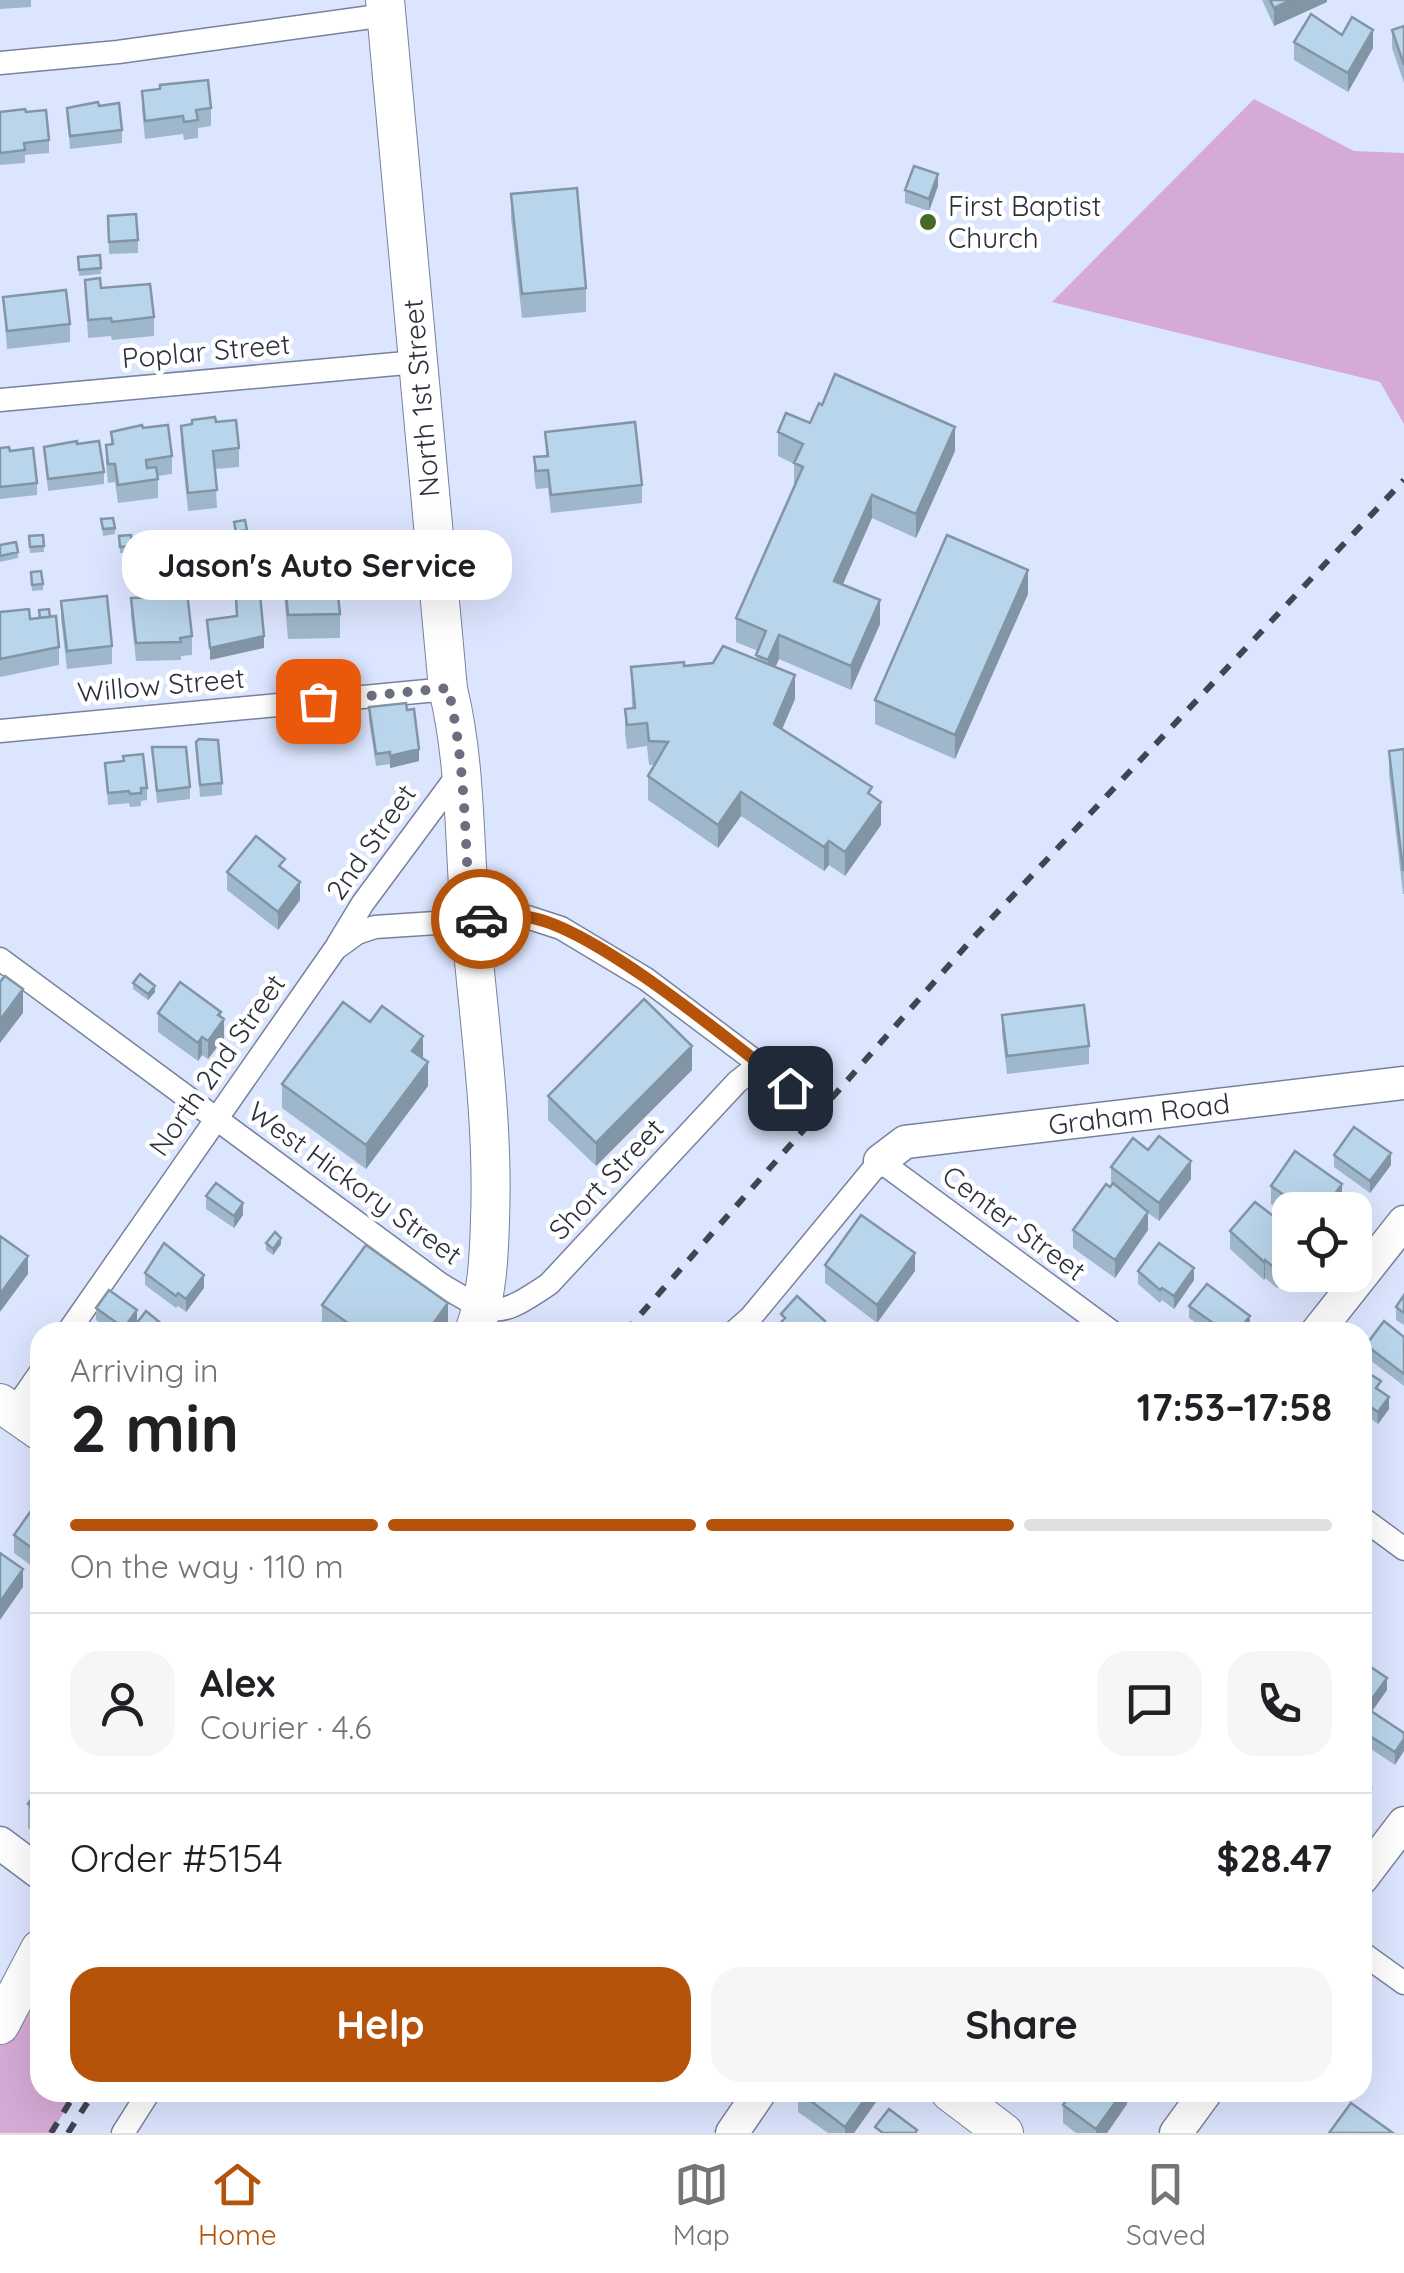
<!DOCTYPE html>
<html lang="en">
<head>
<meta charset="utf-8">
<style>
  :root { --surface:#fff; --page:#f6f6f6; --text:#202124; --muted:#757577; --line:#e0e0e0; --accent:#b45309 }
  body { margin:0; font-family:Quicksand,sans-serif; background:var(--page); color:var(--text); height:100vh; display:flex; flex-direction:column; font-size:38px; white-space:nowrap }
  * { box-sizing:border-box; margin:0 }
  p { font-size:32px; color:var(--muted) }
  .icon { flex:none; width:55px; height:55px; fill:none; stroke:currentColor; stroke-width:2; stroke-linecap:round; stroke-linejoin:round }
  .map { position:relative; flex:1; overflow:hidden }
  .side { position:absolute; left:30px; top:1322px; width:1342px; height:780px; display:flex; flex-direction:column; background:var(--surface); border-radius:30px; box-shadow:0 10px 40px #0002 }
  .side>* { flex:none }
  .controls { position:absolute; left:1272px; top:1192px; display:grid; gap:20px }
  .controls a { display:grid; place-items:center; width:100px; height:100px; border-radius:20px; background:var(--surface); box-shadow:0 10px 40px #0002; font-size:50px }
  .pin { position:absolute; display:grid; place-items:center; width:85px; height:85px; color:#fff; margin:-42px; border-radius:20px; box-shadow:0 5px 15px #0006 }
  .courier { position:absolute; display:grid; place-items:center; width:100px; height:100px; margin:-50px; border:8px solid #b45309; border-radius:50%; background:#fff; color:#222; box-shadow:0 2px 12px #0007 }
  .bubble { position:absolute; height:70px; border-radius:30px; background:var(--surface); box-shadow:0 10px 40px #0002; font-size:32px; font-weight:700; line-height:70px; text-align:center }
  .overview em { font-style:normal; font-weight:700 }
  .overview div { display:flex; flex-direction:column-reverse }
  .overview { display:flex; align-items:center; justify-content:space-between; height:170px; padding:0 40px }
  h1 { font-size:65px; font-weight:700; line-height:75px }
  .bar { display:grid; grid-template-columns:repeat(4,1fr); gap:15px 10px; align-content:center; height:120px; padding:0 40px }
  .bar i { height:12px; border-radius:8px; background:var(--line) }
  .bar .on { background:var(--accent) }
  .bar p { grid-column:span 4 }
  .line { display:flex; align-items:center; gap:25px; padding:0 40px; border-top:2px solid var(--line) }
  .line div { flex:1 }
  .round { display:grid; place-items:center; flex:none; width:105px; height:105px; border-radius:30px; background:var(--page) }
  .button { display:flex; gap:20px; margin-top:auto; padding:20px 40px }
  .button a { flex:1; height:115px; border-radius:30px; background:var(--accent); color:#fff; font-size:40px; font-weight:700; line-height:115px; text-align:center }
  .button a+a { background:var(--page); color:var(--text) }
  .dock { display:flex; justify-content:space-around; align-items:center; height:140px; border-top:2px solid var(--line); background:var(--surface); font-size:28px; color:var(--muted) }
  .dock a { display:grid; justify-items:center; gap:5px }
  .dock .on { color:var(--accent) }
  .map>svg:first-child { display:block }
  .green { fill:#d5aad6 }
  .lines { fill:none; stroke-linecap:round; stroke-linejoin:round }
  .street-casing { stroke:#78829d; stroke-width:25 }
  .secondary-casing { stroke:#78829d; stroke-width:35 }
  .primary-casing { stroke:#78829d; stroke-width:40 }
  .street { stroke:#fff; stroke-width:22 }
  .secondary { stroke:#fff; stroke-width:32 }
  .primary { stroke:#fff; stroke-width:38 }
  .rail { stroke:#404551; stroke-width:6; stroke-dasharray:12 12; stroke-linecap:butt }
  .wall { fill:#9fb7ca }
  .shaded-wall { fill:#8295a4 }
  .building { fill:#b9d5eb; stroke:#8295a4; stroke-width:2.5 }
  .done { stroke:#6a6f7f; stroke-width:10; stroke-dasharray:0 18 }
  .route { stroke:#b45309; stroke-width:12 }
  .poi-dot { fill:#456a23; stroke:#fff; stroke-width:4 }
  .labels { text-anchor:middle; stroke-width:9; stroke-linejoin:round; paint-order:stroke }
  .poi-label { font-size:28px; fill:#2c303b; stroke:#fff; text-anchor:start }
  .street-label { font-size:28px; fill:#2c303b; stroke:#fff }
</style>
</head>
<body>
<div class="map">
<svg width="1404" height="2133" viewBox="0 0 1404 2133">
  <rect width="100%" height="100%" fill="#dce5fe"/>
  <path class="green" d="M1254,99L1354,151L1404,153V424L1380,382L1052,302Z
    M40,1949V2092L76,2093L51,2133H0V2025Z"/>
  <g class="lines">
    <g class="street-casing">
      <path id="street" d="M0,63L118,52L386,15
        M0,400L417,362
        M0,731L448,689
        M338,944L363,903L460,772
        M0,959L440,1284C494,1316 496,1320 549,1284L737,1082L760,1064
        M68,1332L335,949L357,933L375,927L527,917L561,928L646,979L791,1088
        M734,1332L751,1317L880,1161L1112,1332
        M13,1412L40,1373
        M1362,1518L1404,1549
        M1362,1953L1404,1983
        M123,2133L149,2092"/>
    </g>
    <g class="secondary-casing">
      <path id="secondary" d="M880,1161L905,1142L1404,1083
        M1317,1332L1404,1222
        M0,1843L40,1873
        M1362,1878L1404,1823
        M732,2133L760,2092
        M1176,2133L1206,2092"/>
    </g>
    <g class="primary-casing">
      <path id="primary" d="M385,0L448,689C466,762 464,841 470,916C478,1018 494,1117 490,1220C489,1259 487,1296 474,1332
        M0,1403L40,1431
        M0,2025L40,1949
        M950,2092L1004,2133"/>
    </g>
    <use href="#street" class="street"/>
    <use href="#secondary" class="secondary"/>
    <use href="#primary" class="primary"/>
    <path class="rail" d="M625,1332L974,937L1404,480
      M51,2133L76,2092
      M68,2133L94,2092"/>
  </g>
  <path class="wall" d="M0,0H31V7L0,9Z
    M1262,0H1327V2L1274,26Z
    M1404,26V83L1392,48V30Z
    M1342,35L1373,48L1348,92L1294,60V42Z
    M142,91L211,108V126L198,128V138L184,140L183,134L145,139L142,109Z
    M99,106L122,130V143L70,149L67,108Z
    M0,112H26L49,140V153L25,155V163L0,165Z
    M938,186L929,211L905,203V190Z
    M511,194L586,288V312L522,318L511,218Z
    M108,216L138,240V253L109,254Z
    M100,255L101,274L79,276L78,257Z
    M85,280L154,317V336L112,340L111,336L88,338Z
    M3,297L70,324V342L7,349Z
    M216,422L239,448V467L215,469L217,508L188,511L181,444V426Z
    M810,423L955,451L916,538L872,518L843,584L880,624L851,690L779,659L775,667L795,699L782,729L872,796L881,825L845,876L829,865L824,871L741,816L718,848L648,800V776L654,765H649L647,746L627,749L625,733V709H632L631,667L684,666L756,659L758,651L736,642V618L794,487V464L778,456V432Z
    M143,428L172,456V474L158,476V498L118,503L115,482L108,483L106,463V445L111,444V432Z
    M545,432L642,485V503L551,513L548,488L536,489L534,475V457L546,456Z
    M44,447L104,472V484L48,491Z
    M0,448L10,451L37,483V495L0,499Z
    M101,519L115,528V534L103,536Z
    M234,522L247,530V536L236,538Z
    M154,534L155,550H148L146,535Z
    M43,535L44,552L30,553L29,536Z
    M131,535L132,552L120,553L119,536Z
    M0,545L18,552V558L0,562Z
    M282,548L340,614V638L288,639L282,572Z
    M158,568L171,578V585L160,586Z
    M154,569L155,588H146L144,570Z
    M31,572L43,584V590L32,591Z
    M1028,594L955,759L875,724V700Z
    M131,598L192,636V655L181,656V660L136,661L131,617Z
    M61,601L112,646V664L67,669L61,619Z
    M0,612L30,619L50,617L59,647V665L0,677Z
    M369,707L419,761L390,768V764L376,766L369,720Z
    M196,742L222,783V795L200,797Z
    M152,747L190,787V799L157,803Z
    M1404,749V894H1403L1389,774V751Z
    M105,763L147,788V800L141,801V806L130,807L129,803L108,805Z
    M285,870L300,900L278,930L227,890V872Z
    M133,983L155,992L148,1000L133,989Z
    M158,1013L224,1038L208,1059L202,1055L198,1061L158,1032Z
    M1002,1015L1089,1046V1064L1007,1074L1002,1033Z
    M423,1059L428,1086L366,1169L282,1108V1084Z
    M692,1070L596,1166L548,1120V1096Z
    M1148,1150L1191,1179L1159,1221L1148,1213V1230L1115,1278L1073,1248V1230L1111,1185V1167Z
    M1334,1155L1391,1165L1370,1193L1334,1167Z
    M1271,1186L1342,1202L1336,1210H1290V1217L1271,1204Z
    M206,1196L243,1215L234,1228L206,1209Z
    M1289,1228L1277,1288L1265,1278L1264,1280L1230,1249V1231Z
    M266,1243L281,1244L273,1255L266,1250Z
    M825,1265L915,1271L877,1323L825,1283Z
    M1138,1271L1194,1280L1174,1309L1162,1300L1160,1303L1138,1284Z
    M145,1273L204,1288L186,1312L178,1306L176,1308L145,1285Z
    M1404,1295V1325L1396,1320V1307Z
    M322,1305L448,1327L444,1332H327L322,1329Z
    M1189,1306L1250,1328L1247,1332H1209L1189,1318Z
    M96,1308L137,1322L163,1332H114L96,1320Z
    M1404,1337V1386L1366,1357V1345Z
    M1362,1369L1381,1391L1389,1409L1378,1424L1362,1413Z
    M40,1498V1572L14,1553V1535Z
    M1362,1661L1387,1690L1372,1712L1404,1733L1395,1765L1362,1743Z
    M40,1786V1836L28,1828V1804Z
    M876,2092V2102L854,2133H828L798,2112V2093Z
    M1072,2092H1129L1127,2104L1107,2133H1076L1063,2123V2105Z"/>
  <path class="shaded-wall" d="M1291,0H1327V2L1274,26V8Z
    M1373,30V48L1348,92V73Z
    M938,174V186L929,211V199Z
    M955,427V451L916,538V514Z
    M872,495V518L834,604V581Z
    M1028,570V594L955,759V735Z
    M880,600V624L851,690V666Z
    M779,635V659L768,684V660Z
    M264,636V648L210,660V648Z
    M795,675V699L774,748V724Z
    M419,749V761L390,768V756Z
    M741,792V816L718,848V825Z
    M881,802V825L845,876V852Z
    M829,841V865L824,871V847Z
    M300,882V900L278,930V912Z
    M155,986V992L148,1000V994Z
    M23,989V1013L0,1043V1020Z
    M221,1012V1024L224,1019V1038L208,1059V1041Z
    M423,1036V1060L412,1051Z
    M202,1037V1055L198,1061V1043Z
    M692,1046V1070L596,1166V1143Z
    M428,1062V1086L366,1169V1145Z
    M1391,1153V1165L1370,1193V1181Z
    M1191,1161V1179L1159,1221V1203Z
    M1342,1184V1202L1336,1210H1323Z
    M243,1203V1215L234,1228V1216Z
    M1148,1212V1230L1115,1278V1260Z
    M281,1238V1244L273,1255V1249Z
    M915,1253V1271L877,1323V1305Z
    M28,1256V1274L0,1312V1294Z
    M1290,1256V1274L1277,1288V1270Z
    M1265,1260V1278L1264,1280V1262Z
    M1194,1268V1280L1174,1309V1296Z
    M204,1275V1288L186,1312V1299Z
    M448,1303V1327L444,1332H427Z
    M137,1310V1322L129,1332H124V1328Z
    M1250,1316V1328L1247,1332H1237Z
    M825,1321V1332H814Z
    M1389,1397V1409L1378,1424V1412Z
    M23,1569V1587L0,1620V1602Z
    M1387,1678V1690L1369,1715V1703Z
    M1404,1739V1751L1395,1765V1752Z
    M1371,1788V1806L1362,1818V1800Z
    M870,2092H876V2102L854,2133H845V2127Z
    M1123,2092H1127V2104L1107,2133H1096V2129Z"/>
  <path class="building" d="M1270,0H1291L1274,8Z
    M1311,14L1342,35L1352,17L1373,30L1348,73L1294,42Z
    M1404,26V65L1392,30Z
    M208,80L211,108L196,110L198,120L184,122L183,116L145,121L142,91L160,89V85Z
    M98,102L99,106L119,103L122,130L70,136L67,108Z
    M25,109L26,112L46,110L49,140L24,143L25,150L0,153V112Z
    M914,166L938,174L929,199L905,190Z
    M577,188L586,288L522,294L511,194Z
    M136,214L138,240L109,242L108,216Z
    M100,255L101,268L79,270L78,257Z
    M100,278L101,288L150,284L154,317L112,322L111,318L88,320L85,280Z
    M66,290L70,324L7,331L3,297Z
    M835,374L955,427L916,514L872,495L834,581L880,600L851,666L779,635L768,660L756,655L766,631L736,618L803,467L794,463L803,444L778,432L786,413L810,423L819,403L822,405Z
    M215,417L216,422L236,420L239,448L213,451L217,490L188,493L181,426L192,424V420Z
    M635,422L642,485L551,495L548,470L536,471L534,457L548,456L545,432Z
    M142,425L143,428L168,425L172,456L146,460L147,468L156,467L158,479L118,485L115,464H108L106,445L113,444L111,432Z
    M77,441V444L99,441L104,472L48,479L44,447Z
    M9,447L10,451L33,448L37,483L0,487V448Z
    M113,518L115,528L103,529L101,519Z
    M245,520L247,530L236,532L234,522Z
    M154,534L155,544H148L146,535Z
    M43,535L44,546L30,547L29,536Z
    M131,535L132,546L120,547L119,536Z
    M947,535L1028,570L955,735L875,700Z
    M332,541L340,614L288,615L282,548Z
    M16,542L18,552L0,556V545Z
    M169,567L171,578L160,580L158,568Z
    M154,569L155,581L146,582L144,570Z
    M41,571L43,584L32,585L31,572Z
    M187,592L192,636L180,638L181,642L136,643L131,598L176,597V594Z
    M260,595L264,636L210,648L207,620L237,616L236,597Z
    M107,596L112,646L67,651L61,601Z
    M29,609L30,619L56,616L59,647L0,659V612Z
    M49,609L50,617L40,618L39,610Z
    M723,646L795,675L774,724L872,787L868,793L881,802L845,852L829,841L824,847L741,792L718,825L648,776L668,742L649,741L647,723L627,725L625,709L635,708L631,667L684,662V666L713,663Z
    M406,703L407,710L414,709L419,749L390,756V752L376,754L369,707Z
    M199,739L218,740L222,783L200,785L196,742Z
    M152,747H186L190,787L157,791Z
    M1404,749V870H1403L1389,751Z
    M143,754L147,788H141V793L130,794L129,791L108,793L105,763L124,761L123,756Z
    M256,836L285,859L279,866L300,882L278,912L227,872Z
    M140,974L155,986L148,994L133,983Z
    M5,976L23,989L0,1020V982Z
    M180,982L221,1012L218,1015L224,1019L208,1041L202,1037L198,1043L158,1013Z
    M644,999L692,1046L596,1143L548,1096Z
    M343,1002L370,1022L382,1006L423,1036L412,1051L428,1062L366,1145L282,1084Z
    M1084,1005L1089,1046L1007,1056L1002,1015Z
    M1354,1127L1391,1153L1370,1181L1334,1155Z
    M1159,1136L1191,1161L1159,1203L1111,1167L1133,1138L1148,1150Z
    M1295,1151L1342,1184L1323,1210H1306L1271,1186Z
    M216,1183L243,1203L234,1216L206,1196Z
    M1113,1183L1148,1212L1115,1260L1073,1230L1106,1184L1110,1187Z
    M1255,1202L1289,1228L1287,1230L1290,1233V1256L1277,1270L1265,1260L1264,1262L1230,1231Z
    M861,1215L915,1253L877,1305L825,1265Z
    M275,1232L281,1238L273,1249L266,1243Z
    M0,1236L28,1256L0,1294Z
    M164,1243L204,1275L186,1299L178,1293L176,1296L145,1273Z
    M1159,1243L1194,1268L1174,1296L1162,1288L1160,1290L1138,1271Z
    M366,1245L448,1303L427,1332H361L322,1305Z
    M1207,1284L1250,1316L1237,1332H1226L1189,1306Z
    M109,1290L137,1310L124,1328L96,1308Z
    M1404,1295V1313L1396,1307Z
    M797,1296L825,1321L814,1332H772L785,1318L781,1314Z
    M146,1311L163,1325L158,1332H130Z
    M1384,1321L1404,1337V1374L1366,1345Z
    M1362,1369L1381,1381L1376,1388L1389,1397L1378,1412L1362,1401Z
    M40,1498V1554L14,1535Z
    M0,1553L23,1569L0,1602Z
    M1362,1661L1387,1678L1369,1703L1362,1699Z
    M1362,1705L1404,1733V1739L1395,1752L1362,1731Z
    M1362,1782L1371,1788L1362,1800Z
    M40,1786V1812L28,1804Z
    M799,2092H870L845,2127Z
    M1072,2092H1123L1096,2129L1063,2105Z
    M1351,2103L1393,2133H1329Z
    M889,2109L917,2130L915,2133H883L875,2127Z"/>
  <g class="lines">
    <path class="done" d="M318,701L448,688C466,763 465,843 470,919H481"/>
    <path class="route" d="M481,919C496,919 513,915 527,917C592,925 735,1045 790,1088"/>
  </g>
  <circle class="poi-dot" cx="928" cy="222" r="10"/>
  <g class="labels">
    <g class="poi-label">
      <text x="948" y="216">First Baptist<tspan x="948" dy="32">Church</tspan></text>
    </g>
    <g class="street-label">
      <text transform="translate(206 351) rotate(-5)" y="10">Poplar Street</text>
      <text transform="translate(421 398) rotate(-95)" y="10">North 1st Street</text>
      <text transform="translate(161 685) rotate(-5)" y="10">Willow Street</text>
      <text transform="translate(371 842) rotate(-55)" y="10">2nd Street</text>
      <text transform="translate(217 1065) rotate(-55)" y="10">North 2nd Street</text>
      <text transform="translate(1139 1114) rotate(-7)" y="10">Graham Road</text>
      <text transform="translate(606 1179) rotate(-47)" y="10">Short Street</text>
      <text transform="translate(355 1183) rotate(36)" y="10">West Hickory Street</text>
      <text transform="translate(1014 1223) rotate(37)" y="10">Center Street</text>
    </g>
  </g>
</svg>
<div class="controls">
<a><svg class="icon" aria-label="locate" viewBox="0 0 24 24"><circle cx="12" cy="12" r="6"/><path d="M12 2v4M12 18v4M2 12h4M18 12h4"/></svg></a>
</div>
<div class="pin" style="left:318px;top:701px;background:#ea580c"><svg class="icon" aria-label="bag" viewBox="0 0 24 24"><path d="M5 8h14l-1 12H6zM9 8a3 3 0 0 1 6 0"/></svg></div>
<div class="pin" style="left:790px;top:1088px;background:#1f2937"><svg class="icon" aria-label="home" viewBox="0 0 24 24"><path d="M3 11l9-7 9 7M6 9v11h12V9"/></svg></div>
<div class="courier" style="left:481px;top:919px"><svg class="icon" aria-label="car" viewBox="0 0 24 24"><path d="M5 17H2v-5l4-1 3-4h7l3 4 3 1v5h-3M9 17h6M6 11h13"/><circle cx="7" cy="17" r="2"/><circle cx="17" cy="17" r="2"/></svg></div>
<div class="bubble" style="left:122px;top:530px;width:390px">Jason's Auto Service</div>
<section class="side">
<div class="overview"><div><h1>2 min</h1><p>Arriving in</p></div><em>17:53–17:58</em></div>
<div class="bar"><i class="on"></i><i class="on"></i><i class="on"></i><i></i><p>On the way · 110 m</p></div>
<div class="line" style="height:180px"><a class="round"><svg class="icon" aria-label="person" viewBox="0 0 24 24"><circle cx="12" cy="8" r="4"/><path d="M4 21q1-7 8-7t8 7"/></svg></a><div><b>Alex</b><p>Courier · 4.6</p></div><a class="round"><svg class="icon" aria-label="chat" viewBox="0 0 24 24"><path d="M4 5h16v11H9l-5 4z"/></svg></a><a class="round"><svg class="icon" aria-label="phone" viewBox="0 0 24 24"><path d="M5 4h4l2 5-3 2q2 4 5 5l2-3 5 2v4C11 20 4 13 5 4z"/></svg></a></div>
<div class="line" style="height:130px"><div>Order #5154</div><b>$28.47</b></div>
<div class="button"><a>Help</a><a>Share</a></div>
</section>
</div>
<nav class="dock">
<a class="on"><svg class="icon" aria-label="home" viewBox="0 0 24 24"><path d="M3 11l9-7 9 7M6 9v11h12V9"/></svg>Home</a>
<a><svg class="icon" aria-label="map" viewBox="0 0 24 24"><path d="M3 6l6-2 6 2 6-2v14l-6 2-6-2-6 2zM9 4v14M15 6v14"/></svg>Map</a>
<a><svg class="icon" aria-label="saved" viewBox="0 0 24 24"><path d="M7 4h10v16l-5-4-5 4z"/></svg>Saved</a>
</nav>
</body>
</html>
